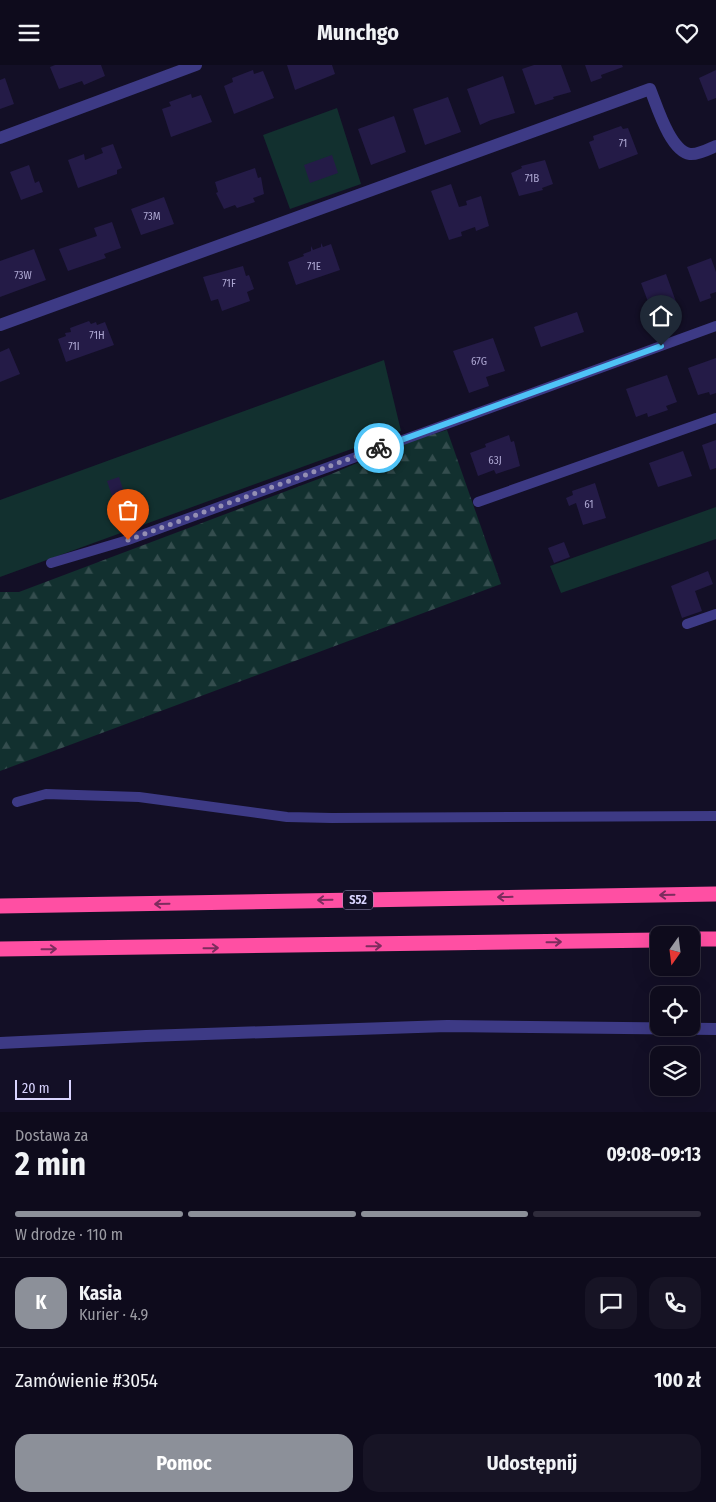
<!DOCTYPE html>
<html lang="pl">
<head>
<meta charset="utf-8">
<style>
  :root { --surface:#0e0b1c; --page:#171425; --text:#f1f3f6; --muted:#9b9ba3; --line:#2e2b3b; --accent:#8c9099 }
  body { margin:0; font-family:"Fira Sans Condensed",sans-serif; background:var(--page); color:var(--text); height:100vh; display:flex; flex-direction:column; font-size:19px; white-space:nowrap }
  * { box-sizing:border-box; margin:0 }
  p { font-size:16px; color:var(--muted) }
  .icon { flex:none; width:28px; height:28px; fill:none; stroke:currentColor; stroke-width:2; stroke-linecap:round; stroke-linejoin:round }
  .map { position:relative; height:1047px; overflow:hidden }
  .side { display:flex; flex-direction:column; background:var(--surface); flex:1 }
  .side>* { flex:none }
  .needle { width:32px; rotate:194deg }
  .buttons { position:absolute; left:650px; top:861px; display:grid; gap:10px }
  .buttons a { display:grid; place-items:center; width:50px; height:50px; border-radius:10px; background:var(--surface); box-shadow:0 5px 20px #0002,0 0 0 1px var(--line); font-size:25px }
  .scale { position:absolute; left:15px; bottom:12px; width:56px; box-sizing:border-box; padding-left:5px; border:2px solid #d9d4ff; border-top:0; font-size:14px; line-height:18px; white-space:nowrap; color:#d9d4ff; -webkit-text-stroke:4px #130f26; paint-order:stroke }
  .pin { position:absolute; display:grid; place-items:center; width:42px; height:42px; color:#fff; margin:-51px -21px; border-radius:50% 50% 50% 0; rotate:-45deg; box-shadow:0 0 5px #0007 }
  .pin .icon { rotate:45deg }
  .courier { position:absolute; display:grid; place-items:center; width:50px; height:50px; margin:-25px; border:4px solid #4fc3f7; border-radius:50%; background:#fff; color:#222; box-shadow:0 1px 6px #0007 }
  .head em { font-style:normal; font-weight:700 }
  .head div { display:flex; flex-direction:column-reverse }
  .head { display:flex; align-items:center; justify-content:space-between; height:85px; padding:0 15px }
  h1 { font-size:32px; font-weight:700; line-height:38px }
  .bar { display:grid; grid-template-columns:repeat(4,1fr); gap:8px 5px; align-content:center; height:60px; padding:0 15px }
  .bar i { height:6px; border-radius:4px; background:var(--line) }
  .bar .current { background:var(--accent) }
  .bar p { grid-column:span 4 }
  .line { display:flex; align-items:center; gap:12px; padding:0 15px; border-top:1px solid var(--line) }
  .line div { flex:1 }
  .round { display:grid; place-items:center; flex:none; width:52px; height:52px; border-radius:15px; background:var(--page) }
  .button { display:flex; gap:10px; margin-top:auto; padding:10px 15px }
  .button a { flex:1; height:58px; border-radius:15px; background:var(--accent); color:#fff; font-size:20px; font-weight:700; line-height:58px; text-align:center }
  .button a+a { background:var(--page); color:var(--text) }
  header { display:flex; justify-content:space-between; align-items:center; height:65px; padding:0 15px; background:var(--surface); font-size:22px; font-weight:700 }
  .map>svg:first-child { display:block }
  .grass { fill:#12302f }
  .forest { fill:url(#forest-firs) }
  .building { fill:#241b47 }
  .lines { fill:none; stroke-linecap:round; stroke-linejoin:round }
  .service { stroke:#3d3a85; stroke-width:10 }
  .minor { stroke:#3d3a85; stroke-width:12 }
  .motorway { stroke:#ff4fa3; stroke-width:15 }
  .oneway { stroke:#7d2c5e }
  .done { stroke:#948fb3; stroke-width:5; stroke-dasharray:0 9 }
  .route { stroke:#4fc3f7; stroke-width:6 }
  .labels { text-anchor:middle; stroke-width:4.5; stroke-linejoin:round; paint-order:stroke }
  .number-label { font-size:11px; fill:#aca6d1 }
  .shield { fill:#130f26; stroke:#9e99be; stroke-width:1 }
  .shield-label { font-size:12px; font-weight:bold; fill:#d9d4ff }
</style>
</head>
<body>
<header><svg class="icon" aria-label="menu" viewBox="0 0 24 24"><path d="M4 6h16M4 12h16M4 18h16"/></svg>Munchgo<svg class="icon" aria-label="heart" viewBox="0 0 24 24"><path d="M12 20l-8-8c-3-5 5-10 8-4 3-6 11-1 8 4z"/></svg></header>
<div class="map">
<svg width="716" height="1047" viewBox="0 0 716 1047">
  <defs>
    <pattern id="forest-firs" width="22" height="20" patternUnits="userSpaceOnUse" patternTransform="scale(1.25)"><rect width="22" height="20" fill="#12302f"/><path d="M5 1l3.5 6h-7zM16 11l3.5 6h-7z" fill="#344d4e"/></pattern>
  </defs>
  <rect width="100%" height="100%" fill="#130f26"/>
  <path class="grass" d="M337,43L361,119L290,144L263,70Z
    M384,295L401,366L0,512V435Z
    M716,442V474L561,528L550,501Z"/>
  <path class="forest" d="M447,365L501,519L0,706V527H19L329,410L404,378Z"/>
  <path class="building" d="M55,0H101L105,11L84,20L82,16L59,24L50,2Z
    M287,0H332L335,9L295,25Z
    M534,0H561L571,27L553,32L554,34L535,40L522,4Z
    M585,0H622L623,2L601,10L602,13L591,17Z
    M253,5L254,9L263,6L274,33L234,49L224,21L233,17L232,13Z
    M716,5V33L708,36L699,13Z
    M503,11L515,48L491,55L480,60L467,24Z
    M5,13L14,39L0,44V15Z
    M191,29L192,33L201,30L212,57L171,72L162,44L171,41L169,37Z
    M448,32L461,67L425,80L413,44Z
    M394,51L406,87L371,100L358,64Z
    M621,61L623,64L628,63L638,89L599,104L589,77L594,75L593,71Z
    M113,79L122,103L117,105V109L78,123L68,95L84,89L85,95L103,88L101,83Z
    M332,90L338,108L310,118L304,100Z
    M545,95L553,119L542,123L543,125L519,131L511,108L522,103L521,101Z
    M29,100L35,118L39,116L43,127L21,135L10,107Z
    M255,103L258,113L261,112L264,129L253,133L255,137L237,143L235,140L224,144L216,128L218,127L215,117Z
    M451,119L459,142L467,140L466,136L481,131L489,161L476,166L475,162L461,167L462,171L449,175L431,126Z
    M164,132L174,159L141,170L131,144Z
    M112,157L121,183L104,189L106,193L68,206L59,184L97,171L94,163Z
    M321,178L323,182L331,179L340,205L296,220L288,197L304,191L303,189L311,186V181L313,185L321,182Z
    M34,184L46,215L0,232V196Z
    M711,193L716,207V227L710,229L711,233L700,237L687,202Z
    M243,201L246,211L249,210L254,224L247,227L250,236L222,246L218,234L211,236L203,212Z
    M666,209L679,245L668,249L666,245L653,250L641,218Z
    M577,247L584,267L541,282L534,262Z
    M89,256L91,259L96,257L97,260L105,257L114,280L66,297L58,274L66,271L65,268L71,267L70,263Z
    M493,273L505,306L486,312L489,321L469,328L453,286Z
    M9,283L20,309L0,317V287Z
    M716,293V328L710,330L709,327L698,330L688,303Z
    M667,310L677,337L666,341L668,345L648,352L647,348L636,352L626,324Z
    M509,370L511,377L514,376L520,401L496,409L494,405L478,411L470,388L486,382L485,379Z
    M716,375V403L710,405L702,380Z
    M683,386L692,411L658,422L649,398Z
    M119,412L124,427L112,431L107,416Z
    M595,418L606,453L583,460L576,438L569,441L566,433L573,430L572,426Z
    M564,477L570,492L554,498L548,483Z
    M708,506L713,519L695,526L702,546L682,553L671,521Z"/>
  <g class="lines">
    <path class="service" d="M478,437L716,353
      M51,498L128,475L716,261
      M687,559L716,549
      M17,737L46,729L139,732L287,752L332,753L716,751"/>
    <path class="minor" d="M0,73L196,0
      M0,260L650,24C657,41 670,86 690,89C698,90 709,84 716,81
      M0,978L146,971L447,961L716,964"/>
    <path class="motorway" d="M0,841L716,829
      M691,874H716
      M0,884L659,875"/>
  </g>
  <defs><path id="oneway-shaft" d="M-6 0H5M1.5-3L5.5 0L1.5 3" fill="none" stroke-width="1.6" stroke-linecap="round" stroke-linejoin="round" transform="scale(1.25)"/></defs>
  <g class="oneway">
    <use href="#oneway-shaft" transform="translate(667 830) rotate(179)"/>
    <use href="#oneway-shaft" transform="translate(505 832) rotate(179)"/>
    <use href="#oneway-shaft" transform="translate(325 835) rotate(179)"/>
    <use href="#oneway-shaft" transform="translate(162 839) rotate(179)"/>
    <use href="#oneway-shaft" transform="translate(554 877) rotate(-1)"/>
    <use href="#oneway-shaft" transform="translate(374 881) rotate(-1)"/>
    <use href="#oneway-shaft" transform="translate(211 883) rotate(-1)"/>
    <use href="#oneway-shaft" transform="translate(49 884) rotate(-1)"/>
  </g>
  <g class="lines">
    <path class="done" d="M128,475L379,383"/>
    <path class="route" d="M379,383L661,281"/>
  </g>
  <g class="labels">
    <g class="number-label">
      <text x="623" y="82">71</text>
      <text x="532" y="117">71B</text>
      <text x="152" y="155">73M</text>
      <text x="314" y="205">71E</text>
      <text x="23" y="214">73W</text>
      <text x="229" y="222">71F</text>
      <text x="97" y="274">71H</text>
      <text x="74" y="285">71I</text>
      <text x="479" y="300">67G</text>
      <text x="495" y="399">63J</text>
      <text x="589" y="443">61</text>
    </g>
    <rect class="shield" x="343" y="825.5" width="30" height="19" rx="4"/>
    <g class="shield-label">
      <text x="358" y="839">S52</text>
    </g>
  </g>
</svg>
<div class="buttons">
<a><svg class="needle" viewBox="-14 -14 28 28"><path d="M0-13l5 13h-10z" fill="#e53935"/><path d="M0 13l5-13h-10z" fill="#9b9ba3"/></svg></a>
<a><svg class="icon" aria-label="locate" viewBox="0 0 24 24"><circle cx="12" cy="12" r="6"/><path d="M12 2v4M12 18v4M2 12h4M18 12h4"/></svg></a>
<a><svg class="icon" aria-label="layers" viewBox="0 0 24 24"><path d="M12 4l9 5-9 5-9-5zM3 14l9 5 9-5"/></svg></a>
</div>
<div class="scale">20 m</div>
<div class="pin" style="left:128px;top:475px;background:#ea580c"><svg class="icon" aria-label="bag" viewBox="0 0 24 24"><path d="M5 8h14l-1 12H6zM9 8a3 3 0 0 1 6 0"/></svg></div>
<div class="pin" style="left:661px;top:281px;background:#1f2937"><svg class="icon" aria-label="home" viewBox="0 0 24 24"><path d="M3 11l9-7 9 7M6 9v11h12V9"/></svg></div>
<div class="courier" style="left:379px;top:383px"><svg class="icon" aria-label="bike" viewBox="0 0 24 24"><circle cx="6" cy="16" r="4"/><circle cx="18" cy="16" r="4"/><path d="M6 16l4-8h5l3 8M10 8l3 8H6M13 5h3"/></svg></div>
</div>
<section class="side">
<div class="head"><div><h1>2 min</h1><p>Dostawa za</p></div><em>09:08–09:13</em></div>
<div class="bar"><i class="current"></i><i class="current"></i><i class="current"></i><i></i><p>W drodze · 110 m</p></div>
<div class="line" style="height:90px"><b class="round" style="background:var(--accent);color:#fff">K</b><div><b>Kasia</b><p>Kurier · 4.9</p></div><a class="round"><svg class="icon" aria-label="chat" viewBox="0 0 24 24"><path d="M4 5h16v11H9l-5 4z"/></svg></a><a class="round"><svg class="icon" aria-label="phone" viewBox="0 0 24 24"><path d="M5 4h4l2 5-3 2q2 4 5 5l2-3 5 2v4C11 20 4 13 5 4z"/></svg></a></div>
<div class="line" style="height:65px"><div>Zamówienie #3054</div><b>100 zł</b></div>
<div class="button"><a>Pomoc</a><a>Udostępnij</a></div>
</section>
</body>
</html>
